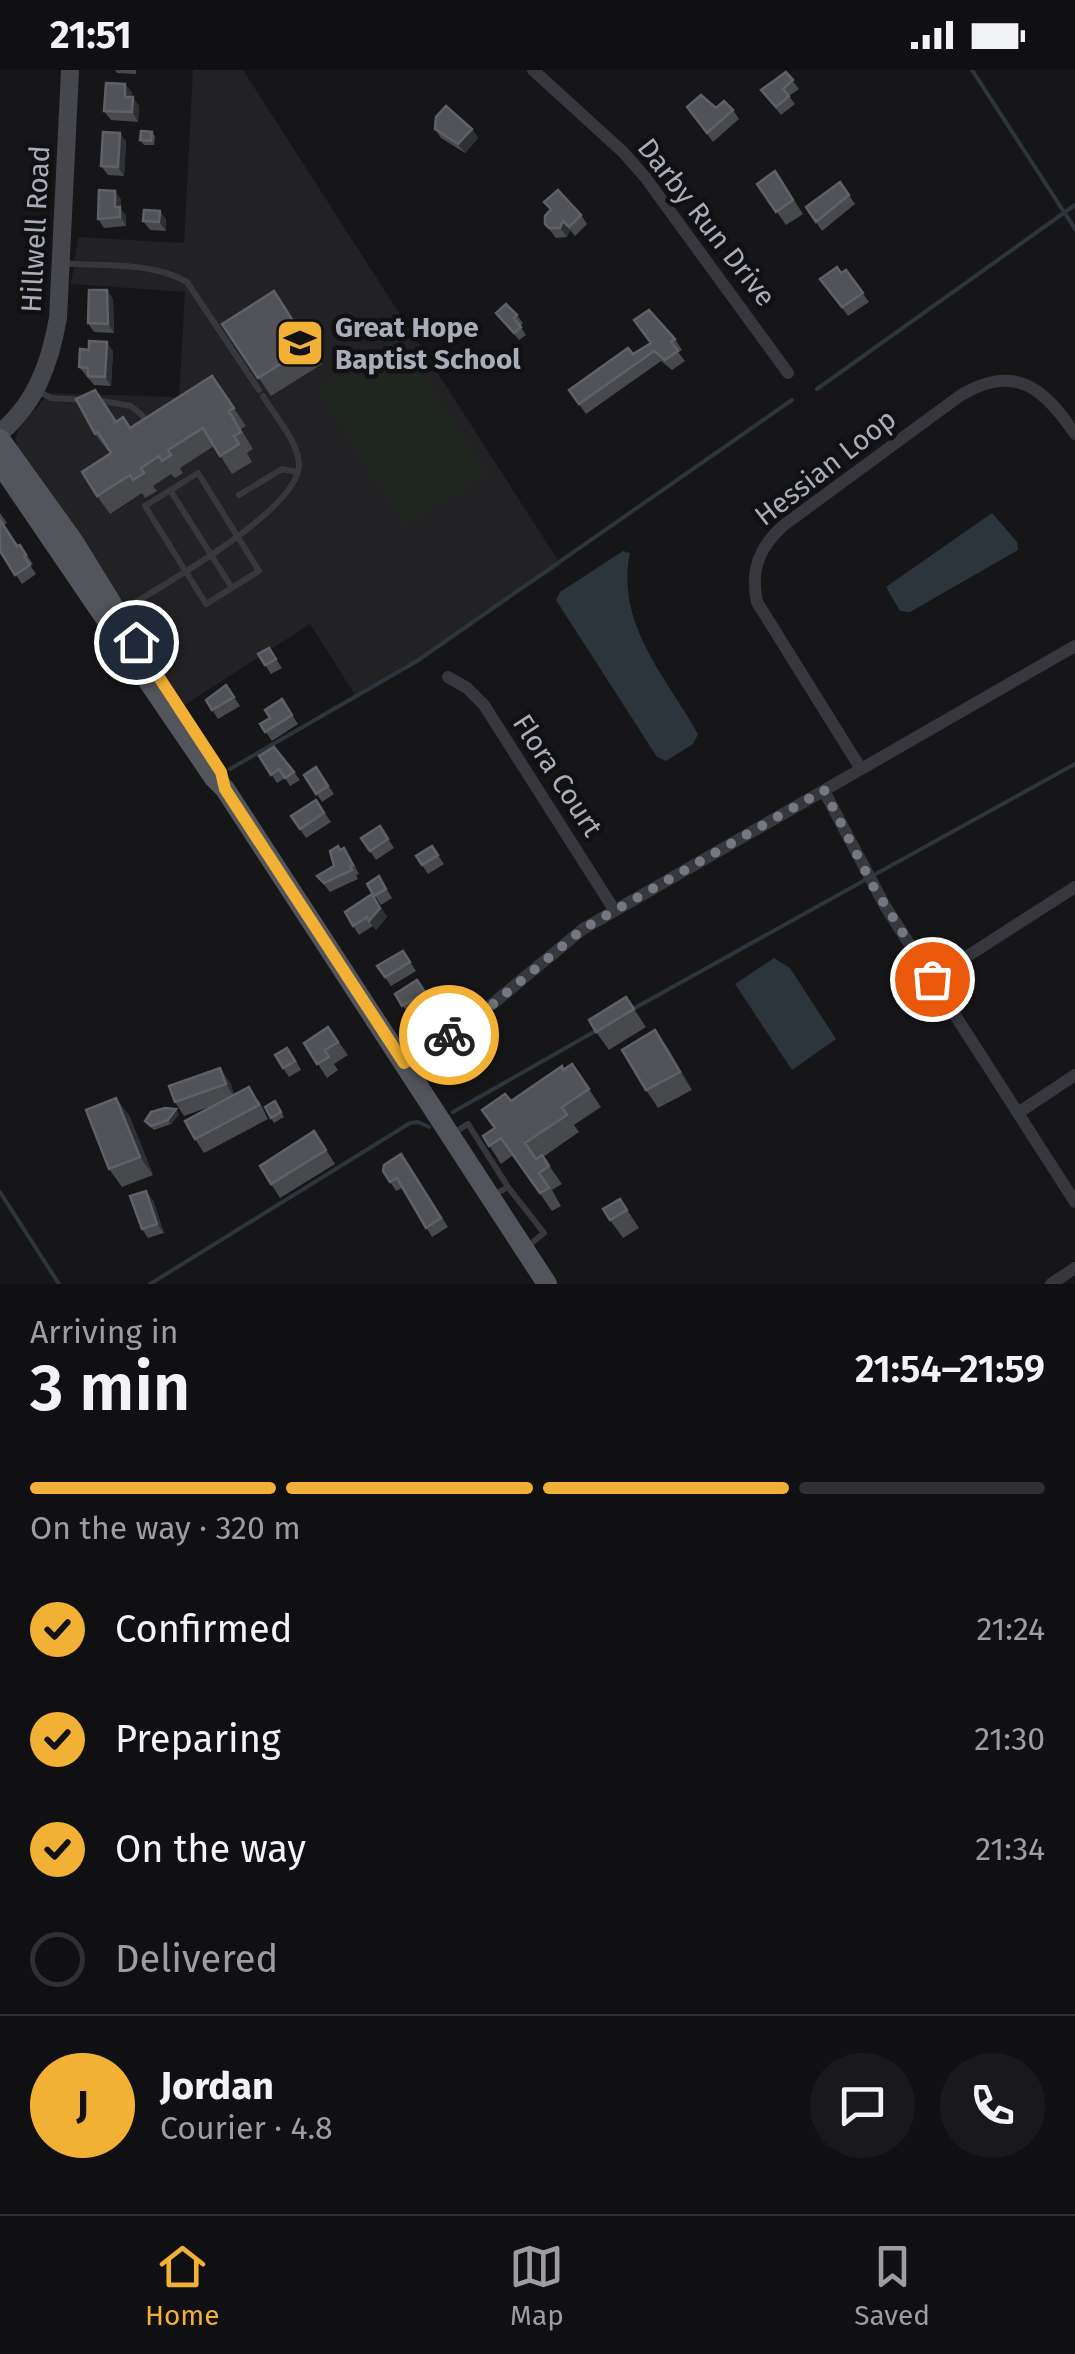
<!DOCTYPE html>
<html lang="en">
<head>
<meta charset="utf-8">
<style>
  :root { --surface:#101012; --page:#19191b; --text:#f1f3f6; --muted:#9c9d9f; --line:#303032; --accent:#f2b134 }
  body { margin:0; font-family:"Fira Sans",sans-serif; background:var(--page); color:var(--text); height:100vh; display:flex; flex-direction:column; font-size:38px; white-space:nowrap }
  * { box-sizing:border-box; margin:0 }
  p { font-size:32px; color:var(--muted) }
  .icon { flex:none; width:55px; height:55px; fill:none; stroke:currentColor; stroke-width:2; stroke-linecap:round; stroke-linejoin:round }
  .map { position:relative; height:1214px; overflow:hidden }
  .sheet { display:flex; flex-direction:column; background:var(--surface); flex:1 }
  .sheet>* { flex:none }
  .pin { position:absolute; display:grid; place-items:center; width:85px; height:85px; color:#fff; margin:-42px; border:5px solid #fff; border-radius:50%; box-shadow:0 2px 10px #0007 }
  .courier { position:absolute; display:grid; place-items:center; width:100px; height:100px; margin:-50px; border:8px solid #f2b134; border-radius:50%; background:#fff; color:#222; box-shadow:0 2px 12px #0007 }
  .headline em { font-style:normal; font-weight:600 }
  .headline div { display:flex; flex-direction:column-reverse }
  .headline { display:flex; align-items:center; justify-content:space-between; height:170px; padding:0 30px }
  h1 { font-size:65px; font-weight:600; line-height:75px }
  .bar { display:grid; grid-template-columns:repeat(4,1fr); gap:15px 10px; align-content:center; height:120px; padding:0 30px }
  .bar i { height:12px; border-radius:8px; background:var(--line) }
  .bar .active { background:var(--accent) }
  .bar p { grid-column:span 4 }
  .line { display:flex; align-items:center; gap:25px; padding:0 30px; border-top:2px solid var(--line) }
  .line div { flex:1 }
  .round { display:grid; place-items:center; flex:none; width:105px; height:105px; border-radius:52px; background:var(--page) }
  ol { padding:0 30px; list-style:none }
  li { display:flex; align-items:center; gap:30px; height:110px }
  li p { margin-inline-start:auto }
  li .icon { padding:10px; border-radius:50%; background:var(--accent); color:#111; stroke-width:4 }
  li:last-child { color:var(--muted) }
  li i { width:55px; height:55px; border:5px solid var(--line); border-radius:50% }
  .status { display:flex; justify-content:space-between; align-items:center; height:70px; padding:0 50px; background:var(--surface); direction:ltr }
  .status svg { height:28px; fill:currentColor }
  .menu { display:flex; justify-content:space-around; align-items:center; height:140px; border-top:2px solid var(--line); background:var(--surface); font-size:28px; color:var(--muted) }
  .menu a { display:grid; justify-items:center; gap:5px }
  .menu .active { color:var(--accent) }
  .map>svg:first-child { display:block }
  .built { fill:#222225 }
  .green { fill:#1e261f }
  .water { fill:#2c353c }
  .lines { fill:none; stroke-linecap:round; stroke-linejoin:round }
  .stream { stroke:#2c353c; stroke-width:4 }
  .lane { stroke:#37383d; stroke-width:6 }
  .street { stroke:#37383d; stroke-width:12 }
  .secondary { stroke:#45474d; stroke-width:18 }
  .primary { stroke:#53555c; stroke-width:20 }
  .wall { fill:#47494d }
  .shaded-wall { fill:#2f3033 }
  .building { fill:#525359; stroke:#5f6168; stroke-width:2.5 }
  .done { stroke:#757880; stroke-width:10; stroke-dasharray:0 18 }
  .route { stroke:#f2b134; stroke-width:12 }
  .labels { text-anchor:middle; stroke-width:9; stroke-linejoin:round; paint-order:stroke }
  .street-label { font-size:28px; fill:#a8adb8; stroke:#111113 }
  .poi-label { font-size:28px; font-weight:bold; fill:#a8adb8; stroke:#111113; text-anchor:start }
</style>
</head>
<body>
<div class="status"><b>21:51</b><svg viewBox="0 0 49 12"><path d="M0 12V9h3v3zM5 12V6h3v6zM10 12V3h3v9zM15 12V0h3v12zM26 1h20v11H26zM47 4h2v5h-2z"/></svg></div>
<div class="map">
<svg width="1075" height="1214" viewBox="0 0 1075 1214">
  <rect width="100%" height="100%" fill="#161618"/>
  <path class="built" d="M193,0H243L561,495L357,628L310,554L183,636L48,424L18,384L16,368L18,360L49,323L179,327L185,222L71,214L78,167L184,173Z"/>
  <path class="green" d="M399,267L487,404L405,456L317,319Z"/>
  <path class="water" d="M992,443L1017,472L1018,480L910,542L900,541L886,517Z
    M623,481L630,483C615,553 666,607 698,664L693,674L666,691L657,687L556,530L560,522Z
    M774,888L790,898L836,969L792,1000L735,914Z"/>
  <g class="lines">
    <path class="stream" d="M972,0L1075,159
      M817,319L1075,135
      M230,699L417,591L792,330
      M874,805L1075,694
      M633,939L865,810
      M453,1042L599,959
      M0,1122L59,1214
      M150,1214L410,1053L418,1052L429,1057"/>
    <path class="lane" d="M62,193C104,197 150,191 187,212L259,320
      M38,321L51,328L83,330
      M96,330L131,336L151,353
      M198,403L259,501L206,534L145,436Z
      M170,420L232,518
      M239,425L282,399L297,402
      M121,541C161,516 298,441 299,395C299,372 274,345 263,326
      M452,1064L468,1054L508,1117L492,1126
      M508,1117L544,1163L528,1176"/>
    <path class="street" d="M533,0L623,82L645,107L788,303
      M448,607L467,618L484,635L615,841
      M861,699L757,532C750,499 760,476 784,455L961,325C1015,293 1044,318 1075,364
      M824,721L885,836L1075,1132
      M932,909L1075,817
      M404,993L479,945L583,859L1075,576
      M1018,1043L1075,1005
      M1051,1214L1075,1198"/>
    <path class="secondary" d="M0,363C36,333 50,293 58,248L70,0"/>
    <path class="primary" d="M0,369L74,472L120,547
      M0,394L214,708L225,719L547,1214"/>
  </g>
  <path class="wall" d="M115,0H136V4L117,3Z
    M786,2L799,19L789,26L795,34L781,45L761,20Z
    M125,14L132,23L131,27L139,36L138,52L111,50L104,41Z
    M687,37L716,38L733,40L739,49L713,72Z
    M435,59H472L478,68L465,83L441,68Z
    M152,62L155,66L154,75H144L140,70Z
    M120,63L126,72L124,106L108,105L101,96Z
    M775,101L803,144L786,155L757,114Z
    M840,112L855,134L822,161L806,137Z
    M115,121L121,130V139L126,146V156L104,158L98,149Z
    M544,132L581,145L587,154L575,166L570,160L567,167L556,168L545,154L550,140Z
    M160,141L166,150V161L150,160L143,151Z
    M846,200L869,232L848,246L820,209L841,203Z
    M107,220L113,229L114,263L94,262L88,253Z
    M274,221L322,294L271,326L222,254Z
    M496,243L517,245L523,253L520,256L526,265L519,270Z
    M675,269L682,280L678,282L685,291L672,300L661,291L586,344L569,320L633,284Z
    M89,280L113,281L111,316L94,315L79,297Z
    M212,306L246,356L241,359L253,379L247,383L252,392L232,404L214,376L180,398L183,403L175,408L171,404L153,416L157,421L145,428L142,423L110,444L97,426L111,383L109,380L108,381L95,364L116,351L131,358Z
    M0,443L7,453L4,455L18,476L20,475L33,494L30,495L36,504L22,514L0,481Z
    M269,578L282,598L271,604L258,584Z
    M226,615L240,636L218,649L206,630Z
    M282,629L298,654L272,671L260,654L270,648Z
    M274,677L300,710L290,716L285,708L277,713L259,686Z
    M316,697L334,724L322,732L304,705Z
    M316,730L331,752L306,768L291,746Z
    M380,756L394,778L376,790L361,768Z
    M432,776L444,794L428,804L416,786Z
    M340,780L350,787L359,804L356,805L358,809L330,822L317,806L334,796Z
    M379,806L392,828L381,835L367,814Z
    M372,824L387,847L376,860L373,856L359,865L353,856Z
    M403,881L416,901L391,916L377,896Z
    M417,910L431,931L409,945L395,924Z
    M626,927L646,957L609,980L596,962Z
    M328,957L348,985L334,994L338,1000L327,1008L304,973Z
    M668,978L692,1020L658,1038L646,1020Z
    M294,987L301,1000L289,1007L283,998Z
    M572,994L601,1037L574,1055L579,1062L543,1087L562,1114L552,1120L561,1136L552,1141L513,1085L501,1094L483,1066L495,1058L511,1031Z
    M230,1012L234,1025L259,1031L268,1049L204,1083L195,1069L220,1033L184,1046L175,1032Z
    M275,1031L284,1047L274,1053L265,1037Z
    M176,1039L179,1044L171,1054L154,1060L145,1051Z
    M129,1045L153,1105L122,1117L109,1099Z
    M314,1061L335,1094L280,1128L271,1114Z
    M408,1093L448,1157L432,1167L402,1118L396,1121L383,1101Z
    M620,1129L639,1158L623,1168L610,1150Z
    M153,1130L164,1163L148,1168L142,1159Z"/>
  <path class="shaded-wall" d="M125,14L132,23L131,36L125,27Z
    M133,27L139,36L138,52L132,42Z
    M472,59L478,68L465,83L458,74Z
    M120,63L126,72L124,106L118,97Z
    M115,121L121,130V139L126,146V156L115,137Z
    M160,141L166,150V161L159,152Z
    M563,151L570,160L567,167L560,158Z
    M107,220L113,229L114,263L108,254Z
    M107,272L113,281L111,316L105,307Z
    M372,824L387,847L376,860L369,851Z
    M655,960L668,978L692,1020L680,1002Z
    M220,998L230,1012L235,1028L226,1014Z
    M116,1028L129,1045L153,1105L140,1087Z
    M176,1039L179,1044L171,1054L168,1050Z
    M146,1121L153,1130L164,1163L157,1154Z"/>
  <path class="building" d="M786,2L793,10L783,19L789,26L776,37L761,20Z
    M106,13L125,14V27H133L132,42L104,41Z
    M701,25L716,38L724,31L733,40L707,63L687,37Z
    M446,36L472,59L458,74L435,59L436,47Z
    M141,61L152,62L151,71L140,70Z
    M103,62L120,63L118,97L101,96Z
    M775,101L793,130L776,142L757,114Z
    M840,112L849,125L816,152L806,137Z
    M99,120L115,121V137H120V147L98,149Z
    M558,120L581,145L569,157L563,151L560,158H549L545,154V146L551,139L544,132Z
    M144,140L160,141L159,152L143,151Z
    M837,197L841,203L846,200L863,223L842,237L820,209Z
    M89,220H107L108,254L88,253Z
    M274,221L309,276L258,308L222,254Z
    M506,234L517,245L514,248L521,257L514,263L496,243Z
    M649,240L675,269L671,272L678,281L665,290L654,281L579,334L569,320L628,278L633,284L651,273L634,250Z
    M89,271L107,272L105,307L88,306V298L79,297L80,279L89,280Z
    M212,306L234,338L229,341L241,362L234,366L239,374L220,386L203,358L168,380L171,385L162,391L159,386L141,398L144,403L133,410L130,405L97,426L82,402L111,383L98,362L95,364L76,329L95,320L116,352L123,347L130,358Z
    M0,450L17,476L20,475L26,485L24,486L30,495L15,505L0,481Z
    M269,578L276,589L265,595L258,584Z
    M226,615L234,627L212,640L206,630Z
    M282,629L292,645L265,662L260,654L270,648L265,640Z
    M274,677L294,702L285,708L279,699L271,705L259,686Z
    M316,697L328,716L316,724L304,705Z
    M316,730L324,743L300,759L291,746Z
    M380,756L388,769L370,781L361,768Z
    M338,776L340,780L344,778L353,795L350,796L352,800L324,813L317,806L334,796L330,781Z
    M432,776L438,785L422,795L416,786Z
    M379,806L386,819L374,826L367,814Z
    M372,824L380,838L369,851L367,847L353,856L345,842Z
    M403,881L410,892L385,907L377,896Z
    M417,910L425,922L402,936L395,924Z
    M626,927L634,939L596,962L589,950Z
    M328,957L338,972L325,980L329,987L317,994L304,973Z
    M655,960L680,1002L646,1020L622,980Z
    M287,978L295,991L283,998L275,985Z
    M572,994L589,1019L562,1037L567,1045L525,1073L536,1089L542,1085L549,1096L539,1103L549,1118L540,1123L501,1068L489,1076L483,1066L495,1058L482,1040L505,1024L511,1031L562,996L563,1000Z
    M220,998L226,1014L175,1032L169,1016Z
    M249,1017L259,1035L195,1069L185,1051Z
    M116,1028L140,1087L109,1099L86,1040Z
    M275,1031L281,1042L271,1048L265,1037Z
    M165,1038L176,1039L168,1050L151,1056L145,1051L151,1042Z
    M314,1061L326,1080L271,1114L260,1096Z
    M401,1084L441,1148L426,1158L397,1108L390,1112L383,1101L384,1095Z
    M146,1121L157,1154L142,1159L130,1126Z
    M620,1129L627,1140L610,1150L603,1139Z"/>
  <g class="lines">
    <path class="done" d="M449,965L480,945L583,859L824,720L873,816L932,909"/>
    <path class="route" d="M136,572L221,702L225,719L404,993L449,965"/>
  </g>
  <defs>
    <g id="school-square" transform="scale(2.5)"><rect x="-9" y="-9" width="18" height="18" rx="4" fill="#f2b134" stroke="#111113"/><path d="M0-5L7-2L0 1L-7-2ZM-4 1L0 2.5L4 1V4Q0 6-4 4Z" fill="#111"/></g>
  </defs>
  <g fill-rule="evenodd">
    <use href="#school-square" x="300" y="273"/>
  </g>
  <g class="labels">
    <g class="street-label">
      <text transform="translate(707 152) rotate(52)" y="10">Darby Run Drive</text>
      <text transform="translate(35 159) rotate(-87)" y="10">Hillwell Road</text>
      <text transform="translate(825 397) rotate(-38)" y="10">Hessian Loop</text>
      <text transform="translate(558 705) rotate(57)" y="10">Flora Court</text>
    </g>
    <g class="poi-label">
      <text x="335" y="267">Great Hope<tspan x="335" dy="32">Baptist School</tspan></text>
    </g>
  </g>
</svg>
<div class="pin" style="left:932px;top:909px;background:#ea580c"><svg class="icon" aria-label="bag" viewBox="0 0 24 24"><path d="M5 8h14l-1 12H6zM9 8a3 3 0 0 1 6 0"/></svg></div>
<div class="pin" style="left:136px;top:572px;background:#1f2937"><svg class="icon" aria-label="home" viewBox="0 0 24 24"><path d="M3 11l9-7 9 7M6 9v11h12V9"/></svg></div>
<div class="courier" style="left:449px;top:965px"><svg class="icon" aria-label="bike" viewBox="0 0 24 24"><circle cx="6" cy="16" r="4"/><circle cx="18" cy="16" r="4"/><path d="M6 16l4-8h5l3 8M10 8l3 8H6M13 5h3"/></svg></div>
</div>
<section class="sheet">
<div class="headline"><div><h1>3 min</h1><p>Arriving in</p></div><em>21:54–21:59</em></div>
<div class="bar"><i class="active"></i><i class="active"></i><i class="active"></i><i></i><p>On the way · 320 m</p></div>
<ol>
<li><svg class="icon" aria-label="check" viewBox="0 0 24 24"><path d="M5 12l5 5 9-10"/></svg>Confirmed<p>21:24</p></li>
<li><svg class="icon" aria-label="check" viewBox="0 0 24 24"><path d="M5 12l5 5 9-10"/></svg>Preparing<p>21:30</p></li>
<li><svg class="icon" aria-label="check" viewBox="0 0 24 24"><path d="M5 12l5 5 9-10"/></svg>On the way<p>21:34</p></li>
<li><i></i>Delivered</li>
</ol>
<div class="line" style="height:180px"><b class="round" style="background:var(--accent);color:#111">J</b><div><b>Jordan</b><p>Courier · 4.8</p></div><a class="round"><svg class="icon" aria-label="chat" viewBox="0 0 24 24"><path d="M4 5h16v11H9l-5 4z"/></svg></a><a class="round"><svg class="icon" aria-label="phone" viewBox="0 0 24 24"><path d="M5 4h4l2 5-3 2q2 4 5 5l2-3 5 2v4C11 20 4 13 5 4z"/></svg></a></div>
</section>
<nav class="menu">
<a class="active"><svg class="icon" aria-label="home" viewBox="0 0 24 24"><path d="M3 11l9-7 9 7M6 9v11h12V9"/></svg>Home</a>
<a><svg class="icon" aria-label="map" viewBox="0 0 24 24"><path d="M3 6l6-2 6 2 6-2v14l-6 2-6-2-6 2zM9 4v14M15 6v14"/></svg>Map</a>
<a><svg class="icon" aria-label="saved" viewBox="0 0 24 24"><path d="M7 4h10v16l-5-4-5 4z"/></svg>Saved</a>
</nav>
</body>
</html>
